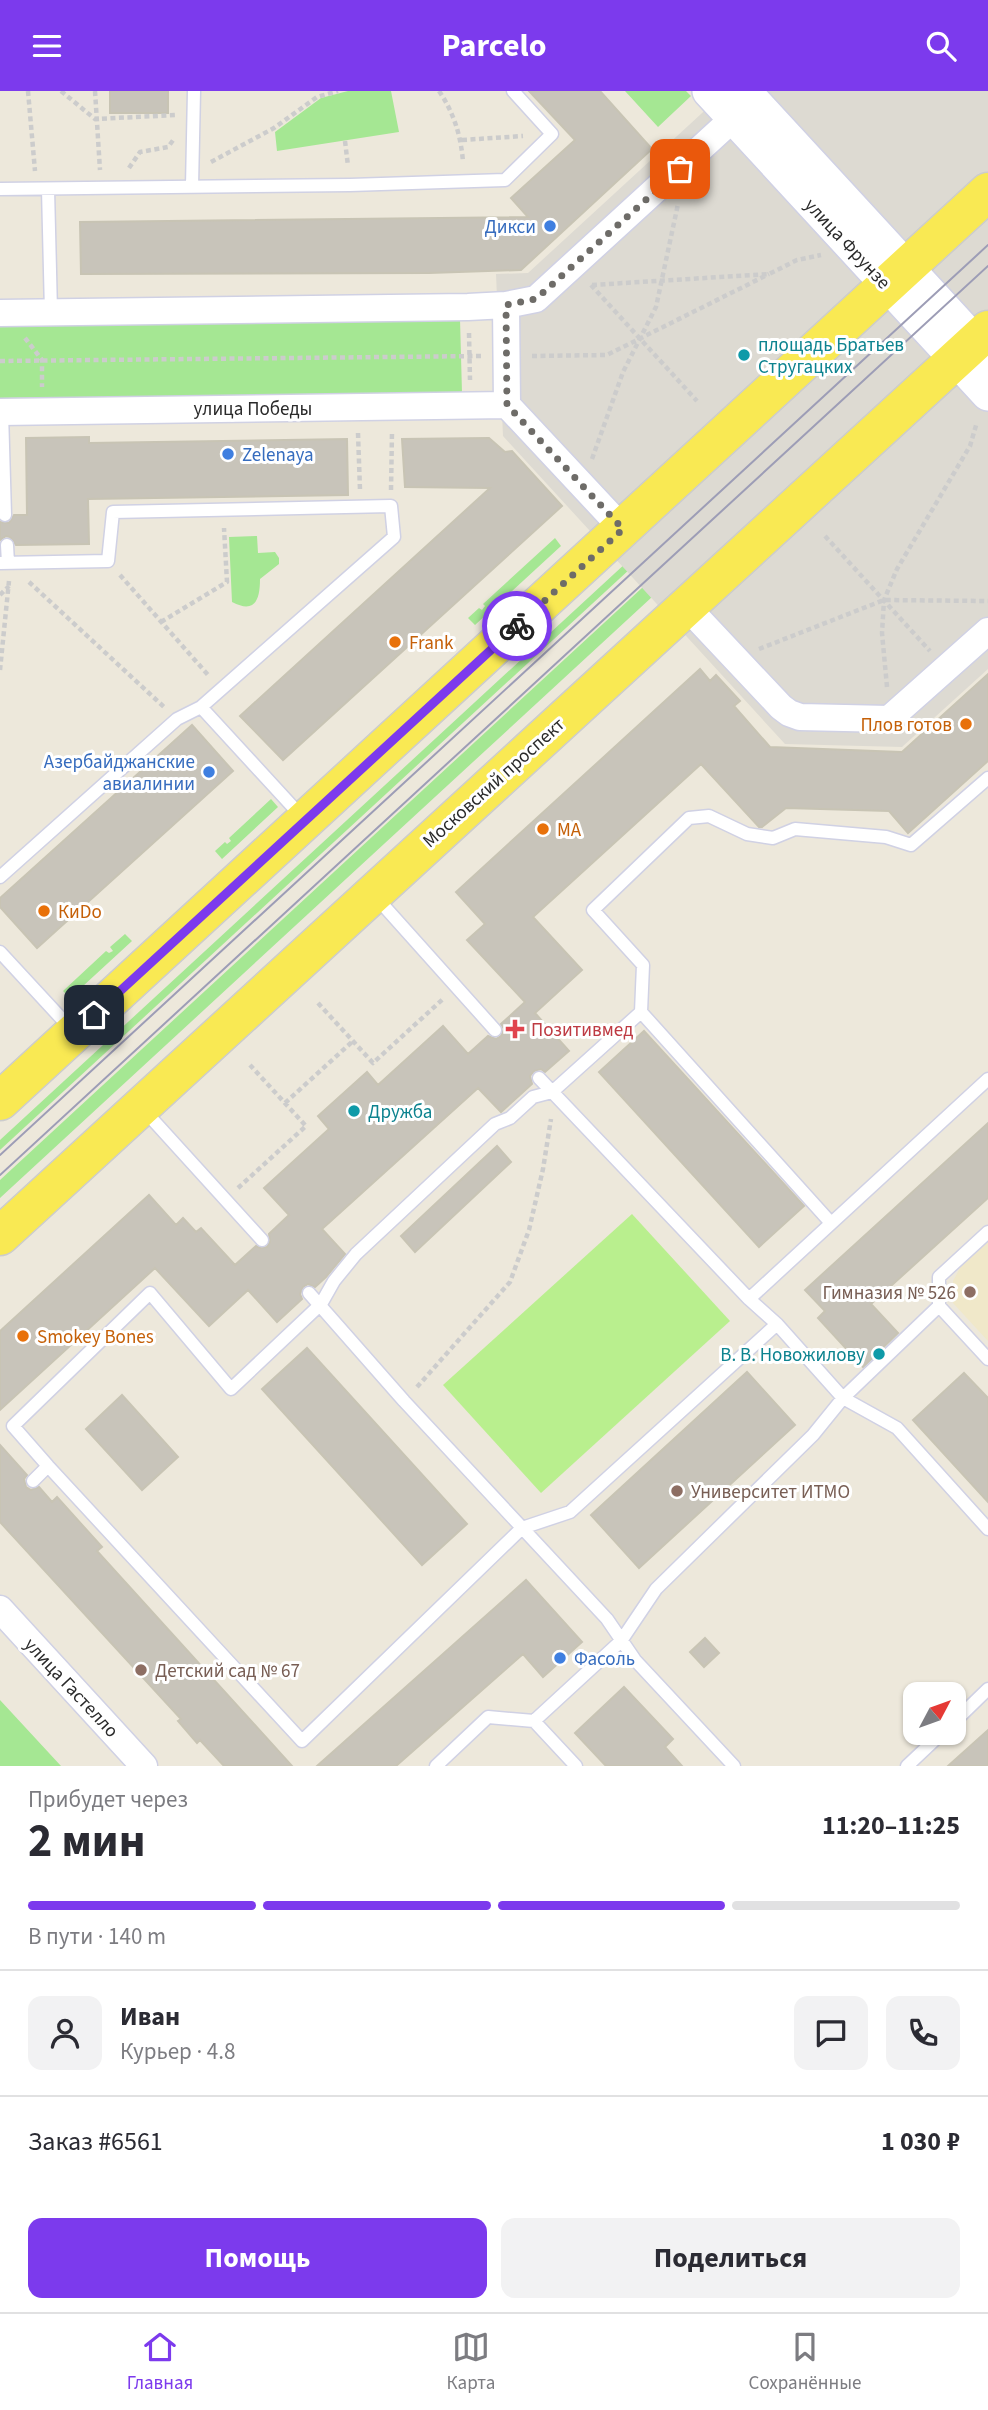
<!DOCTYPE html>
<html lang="ru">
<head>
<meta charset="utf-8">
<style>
  :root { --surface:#fff; --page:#f2f2f3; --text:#2b2b33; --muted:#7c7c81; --line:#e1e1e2; --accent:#7c3aed }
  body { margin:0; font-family:"Source Sans 3",sans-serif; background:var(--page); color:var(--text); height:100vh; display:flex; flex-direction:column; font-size:26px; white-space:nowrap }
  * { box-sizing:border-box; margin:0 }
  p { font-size:23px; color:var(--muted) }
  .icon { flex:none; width:38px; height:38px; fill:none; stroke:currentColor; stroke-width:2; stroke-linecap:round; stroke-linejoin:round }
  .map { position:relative; height:1675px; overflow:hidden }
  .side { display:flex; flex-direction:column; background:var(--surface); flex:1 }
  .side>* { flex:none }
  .needle { width:46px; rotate:49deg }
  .tools { position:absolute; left:903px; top:1591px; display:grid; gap:14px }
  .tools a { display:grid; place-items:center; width:63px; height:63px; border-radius:14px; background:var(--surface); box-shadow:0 2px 5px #0004; font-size:35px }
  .pin { position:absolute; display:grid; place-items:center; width:60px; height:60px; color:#fff; margin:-30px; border-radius:14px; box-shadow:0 4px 10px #0006 }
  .courier { position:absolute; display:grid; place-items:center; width:70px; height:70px; margin:-35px; border:5px solid #7c3aed; border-radius:50%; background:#fff; color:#222; box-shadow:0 2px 9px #0007 }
  .overview em { font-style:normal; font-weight:700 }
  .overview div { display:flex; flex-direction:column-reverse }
  .overview { display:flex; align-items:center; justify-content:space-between; height:119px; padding:0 28px }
  h1 { font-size:46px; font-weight:700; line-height:52px }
  .bar { display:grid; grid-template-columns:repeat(4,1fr); gap:10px 7px; align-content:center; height:84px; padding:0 28px }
  .bar i { height:9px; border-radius:5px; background:var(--line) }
  .bar .current { background:var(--accent) }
  .bar p { grid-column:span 4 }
  .line { display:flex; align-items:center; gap:18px; padding:0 28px; border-top:2px solid var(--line) }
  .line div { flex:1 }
  .round { display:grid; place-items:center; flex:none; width:74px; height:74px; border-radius:14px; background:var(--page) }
  .action { display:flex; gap:14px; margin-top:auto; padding:14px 28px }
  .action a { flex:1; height:80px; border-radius:14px; background:var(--accent); color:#fff; font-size:28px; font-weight:700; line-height:80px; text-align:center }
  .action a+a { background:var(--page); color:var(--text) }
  header { display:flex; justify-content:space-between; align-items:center; height:91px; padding:0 28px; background:var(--accent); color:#fff; font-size:32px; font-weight:700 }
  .menu { display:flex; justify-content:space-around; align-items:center; height:98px; border-top:2px solid var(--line); background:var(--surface); font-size:19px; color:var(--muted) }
  .menu a { display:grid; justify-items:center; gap:4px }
  .menu .current { color:var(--accent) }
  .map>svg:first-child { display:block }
  .education { fill:#f0e8c9 }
  .green { fill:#a5e793 }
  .pitch { fill:#b9ef8e }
  .plaza { fill:#dddad2 }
  .building { fill:#c8c4ba; stroke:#c8c4b4; stroke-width:2 }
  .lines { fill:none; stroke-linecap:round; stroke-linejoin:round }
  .service-casing { stroke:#d0d1e4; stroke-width:15 }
  .minor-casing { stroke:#d0d1e4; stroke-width:29 }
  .tertiary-casing { stroke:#d0d1e4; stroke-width:36 }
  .primary-casing { stroke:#ccc; stroke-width:41 }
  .path { stroke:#ccc; stroke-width:4.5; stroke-dasharray:5 3.5; stroke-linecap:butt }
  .service { stroke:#fff; stroke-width:12 }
  .minor { stroke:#fff; stroke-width:26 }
  .tertiary { stroke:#fff; stroke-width:33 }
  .primary { stroke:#f9e953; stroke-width:38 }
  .tram { stroke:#9d9db6; stroke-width:2 }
  .done { stroke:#6e6c68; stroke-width:7; stroke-dasharray:0 12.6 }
  .route { stroke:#7c3aed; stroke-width:9 }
  .shop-dot { fill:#3f7fe0; stroke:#fff; stroke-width:2.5 }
  .culture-dot { fill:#0f9aa8; stroke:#fff; stroke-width:2.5 }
  .food-dot { fill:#e8710a; stroke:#fff; stroke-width:2.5 }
  .health-dot { fill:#e0444e; stroke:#fff; stroke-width:2.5 }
  .education-dot { fill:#8d6e63; stroke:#fff; stroke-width:2.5 }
  .labels { text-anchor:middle; stroke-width:6; stroke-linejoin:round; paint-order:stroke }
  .shop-label { font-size:19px; fill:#366cbe; stroke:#fff; text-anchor:end }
  .street-label { font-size:19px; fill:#2a2a2a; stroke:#fff }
  .culture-label { font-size:19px; fill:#0d838f; stroke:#fff; text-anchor:start }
  .food-label { font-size:19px; fill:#c56008; stroke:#fff; text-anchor:start }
  .health-label { font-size:19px; fill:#be3a42; stroke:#fff; text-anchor:start }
  .education-label { font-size:19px; fill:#785e54; stroke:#fff; text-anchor:start }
</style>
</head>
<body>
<header><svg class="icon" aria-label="menu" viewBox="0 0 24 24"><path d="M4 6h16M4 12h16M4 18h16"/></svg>Parcelo<svg class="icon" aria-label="search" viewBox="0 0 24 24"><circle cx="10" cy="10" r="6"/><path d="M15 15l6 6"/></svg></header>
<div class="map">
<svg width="988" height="1675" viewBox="0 0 988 1675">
  <rect width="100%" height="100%" fill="#ede8db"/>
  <path class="education" d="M988,1151V1250L953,1212V1190L961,1175Z"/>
  <path class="green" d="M348,0H391L399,41L277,60L275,41L321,7Z
    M625,0H686L691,5L658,36Z
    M460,228L462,302L0,307V235Z
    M858,258L863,263L0,1059V1049Z
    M720,425L729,435L0,1107V1089Z
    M257,445L258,462L275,461L279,467V473L260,488C260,509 255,523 232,511L229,446Z
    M555,447L561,455L475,534L468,527L479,517L482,519L485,515L483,513Z
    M271,708L278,716L222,768L215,760L225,751L227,753L231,750L229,747Z
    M125,843L132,850L70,907L63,900L106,860L109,862L113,860L110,856Z
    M0,1609L61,1675H0Z"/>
  <path class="pitch" d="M632,1123L730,1230L541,1402L443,1294Z"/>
  <path class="plaza" d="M726,0H988V578L902,656L785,653L503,345L496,183L528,182Z"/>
  <path class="building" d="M110,0H168V22H110Z
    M529,0H600L652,58L521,179L429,182L81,183L80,131L528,126L511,107L575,49Z
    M89,346V352L347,348L348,404L88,408L89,453L16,454L10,446L6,445L0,449V431L9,432L14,424H27L26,347Z
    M489,347L505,361L512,360L562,415L283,669L240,625L490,397L405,396L402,348Z
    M700,578L710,590L716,584L740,610L734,615L770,656L902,661L988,583V670L908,742L889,720L786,717L762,736H759L701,673L533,826L582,879L535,922L569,960L545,981L541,978L534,980L530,985L532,993L501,1021L478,997L322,1138L345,1163L326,1186L315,1196L308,1193L303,1196L300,1203L302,1208L277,1231L248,1199L209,1235L155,1177L0,1319V1240L149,1104L176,1134L183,1127L196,1141L201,1137L235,1174L256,1155L260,1157L267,1156L270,1151L269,1143L289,1124L264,1097L329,1038L318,1025L367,981L378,994L443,935L468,963L488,945L496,948L501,945L504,938L501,933L525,911L467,849L485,833L456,801Z
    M192,634L233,680L37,857L0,816V807Z
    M644,940L804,1115L759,1156L599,981Z
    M988,1032V1107L871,1213L898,1242L863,1276L818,1227L825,1220L805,1199Z
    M497,1055L511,1071L415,1161L401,1145Z
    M307,1257L467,1433L422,1474L262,1298Z
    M747,1281L795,1334L639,1477L591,1424Z
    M964,1282L988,1307V1411L913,1329Z
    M122,1304L178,1366L142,1399L86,1338Z
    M0,1354L27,1384L24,1388L26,1396L31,1399L39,1396L52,1411L57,1406L102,1456L97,1460L292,1675H224L200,1649L197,1652L178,1630L181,1628L0,1431Z
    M526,1489L582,1551L543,1586L523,1563L396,1675H317Z
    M705,1547L719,1562L704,1576L690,1561Z
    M624,1596L673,1648L665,1656L682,1675H606L575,1642Z
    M988,1639V1675H948Z"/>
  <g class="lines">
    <g class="service-casing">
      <path id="service" d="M192,95L194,0
        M0,98L350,94L505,89L552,43L513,0
        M48,98L51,221
        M2,321L5,424
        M7,454L8,472
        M0,472L108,470L113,421L391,415L394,446L201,616L177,628L0,786
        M201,616L303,727
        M375,805L495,939
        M0,861L72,939
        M641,921L831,1132
        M539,987L749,1208L777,1233L843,1307L897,1337L988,1438
        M143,1018L262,1149
        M309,1202L404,1310L607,1528L635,1569L734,1675
        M749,1208L988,988
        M939,1215L988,1268
        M777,1233L570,1421L522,1437L302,1650L48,1375L13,1335L150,1202L231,1298L321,1213L334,1190L356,1163L495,1033L510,1027L533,1006L552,1001L641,921L643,874L593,819L689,727L709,725L747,743L773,747L795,738L886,746L911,754L988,687
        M33,1390L48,1375
        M534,1630L621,1550L656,1498L813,1344L843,1307L939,1215V1186L988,1141
        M954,1631L988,1598
        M436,1675L488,1626L534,1630L576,1675
        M907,1675L942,1642"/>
    </g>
    <g class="minor-casing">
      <path id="minor" d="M506,214L507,314L623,438
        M0,222L468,216L506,214L536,208L748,14
        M0,321L507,314
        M686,515L781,616L789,622L800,626L889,628L988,540
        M0,1518L144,1675"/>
    </g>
    <g class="tertiary-casing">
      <path id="tertiary" d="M709,0L988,303
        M744,0L988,265"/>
    </g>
    <g class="primary-casing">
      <path id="primary" d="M0,1010L988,101
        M0,1145L988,239"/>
    </g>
    <path class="path" d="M28,0L35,80
      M61,0L95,28L176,24
      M95,0L100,79
      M439,0C454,22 461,45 463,71
      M462,49L523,45
      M345,50L348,75
      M211,71L274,37L317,6L338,0
      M129,77L140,61L168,56L174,48
      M591,194L697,310
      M592,194L769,183L797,169L821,164
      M469,242L470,289
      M25,247L42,269V296
      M532,265L607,264L769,183
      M0,270L482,265
      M358,342L360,399
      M592,368L623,281L656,216L678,113
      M391,399L392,341
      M825,445L930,560
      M120,484L209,585
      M29,491L164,616
      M0,504L9,495
      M161,531L227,491L224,437
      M759,558L884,509L988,510
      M0,579L9,490
      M887,596L882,542L884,509L897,478L970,355L977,331
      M318,912L373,972L443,908
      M285,1012L353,950
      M238,1097L306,1035L250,974
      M417,1296L510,1191L529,1139L543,1078L551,1028"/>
    <use href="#service" class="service"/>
    <use href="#minor" class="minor"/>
    <use href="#tertiary" class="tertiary"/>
    <use href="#primary" class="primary"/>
    <path class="tram" d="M0,1064L988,154
      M0,1084L988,175"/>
  </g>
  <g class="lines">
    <path class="done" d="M517,535L623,438L507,314L506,214L536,208L680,78"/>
    <path class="route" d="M94,924L517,535"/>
  </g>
  <g class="shop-dot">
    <circle cx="550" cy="135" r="7"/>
    <circle cx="228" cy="363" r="7"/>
    <circle cx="209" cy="681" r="7"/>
    <circle cx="560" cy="1567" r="7"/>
  </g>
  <g class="culture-dot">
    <circle cx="744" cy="264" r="7"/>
    <circle cx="354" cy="1020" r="7"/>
    <circle cx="879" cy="1263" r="7"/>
  </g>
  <g class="food-dot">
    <circle cx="395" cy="551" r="7"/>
    <circle cx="966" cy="633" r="7"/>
    <circle cx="543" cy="738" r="7"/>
    <circle cx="44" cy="820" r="7"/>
    <circle cx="23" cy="1245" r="7"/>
  </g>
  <path class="health-dot" d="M511.5 927.5h7v7h7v7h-7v7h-7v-7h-7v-7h7z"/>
  <g class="education-dot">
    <circle cx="970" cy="1201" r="7"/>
    <circle cx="677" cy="1400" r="7"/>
    <circle cx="141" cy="1579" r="7"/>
  </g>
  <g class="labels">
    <g class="shop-label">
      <text x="536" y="142">Дикси</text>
      <text x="242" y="370" text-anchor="start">Zelenaya</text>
      <text x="195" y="677">Азербайджанские<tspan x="195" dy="22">авиалинии</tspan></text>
      <text x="574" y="1574" text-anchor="start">Фасоль</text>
    </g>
    <g class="street-label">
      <text transform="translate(848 152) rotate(47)" y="7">улица Фрунзе</text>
      <text x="253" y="324">улица Победы</text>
      <text transform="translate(493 691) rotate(-42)" y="7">Московский проспект</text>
      <text transform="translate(72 1596) rotate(47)" y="7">улица Гастелло</text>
    </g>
    <g class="culture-label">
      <text x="758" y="260">площадь Братьев<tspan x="758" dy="22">Стругацких</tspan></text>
      <text x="368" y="1027">Дружба</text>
      <text x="865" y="1270" text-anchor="end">В. В. Новожилову</text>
    </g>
    <g class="food-label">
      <text x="409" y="558">Frank</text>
      <text x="952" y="640" text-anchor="end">Плов готов</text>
      <text x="557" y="745">MA</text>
      <text x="58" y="827">КиDo</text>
      <text x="37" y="1252">Smokey Bones</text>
    </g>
    <g class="health-label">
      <text x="531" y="945">Позитивмед</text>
    </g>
    <g class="education-label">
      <text x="956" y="1208" text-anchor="end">Гимназия № 526</text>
      <text x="691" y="1407">Университет ИТМО</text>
      <text x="155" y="1586">Детский сад № 67</text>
    </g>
  </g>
</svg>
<div class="tools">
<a><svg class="needle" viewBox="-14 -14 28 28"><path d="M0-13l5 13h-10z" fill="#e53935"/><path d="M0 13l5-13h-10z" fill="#7c7c81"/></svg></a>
</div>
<div class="pin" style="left:680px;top:78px;background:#ea580c"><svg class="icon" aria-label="bag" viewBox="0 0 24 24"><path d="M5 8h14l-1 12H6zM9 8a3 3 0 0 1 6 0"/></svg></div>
<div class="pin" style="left:94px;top:924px;background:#1f2937"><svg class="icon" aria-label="home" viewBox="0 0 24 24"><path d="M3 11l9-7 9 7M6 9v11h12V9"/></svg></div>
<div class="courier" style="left:517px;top:535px"><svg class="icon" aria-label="bike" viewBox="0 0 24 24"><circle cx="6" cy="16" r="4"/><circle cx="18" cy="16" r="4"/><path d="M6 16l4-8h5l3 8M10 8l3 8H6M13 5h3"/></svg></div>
</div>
<section class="side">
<div class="overview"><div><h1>2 мин</h1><p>Прибудет через</p></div><em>11:20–11:25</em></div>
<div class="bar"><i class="current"></i><i class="current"></i><i class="current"></i><i></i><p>В пути · 140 m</p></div>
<div class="line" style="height:126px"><a class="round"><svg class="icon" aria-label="person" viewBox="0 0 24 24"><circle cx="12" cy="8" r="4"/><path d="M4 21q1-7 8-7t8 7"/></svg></a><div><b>Иван</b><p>Курьер · 4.8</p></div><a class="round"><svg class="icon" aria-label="chat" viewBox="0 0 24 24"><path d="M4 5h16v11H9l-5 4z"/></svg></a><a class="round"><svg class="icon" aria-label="phone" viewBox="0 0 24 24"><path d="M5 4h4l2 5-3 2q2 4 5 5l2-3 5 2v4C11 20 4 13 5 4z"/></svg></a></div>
<div class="line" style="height:91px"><div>Заказ #6561</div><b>1 030 ₽</b></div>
<div class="action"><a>Помощь</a><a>Поделиться</a></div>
</section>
<nav class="menu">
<a class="current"><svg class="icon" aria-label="home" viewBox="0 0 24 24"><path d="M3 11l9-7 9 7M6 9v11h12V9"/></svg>Главная</a>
<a><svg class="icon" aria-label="map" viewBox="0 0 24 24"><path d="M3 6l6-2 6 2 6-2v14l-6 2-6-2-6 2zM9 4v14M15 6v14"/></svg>Карта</a>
<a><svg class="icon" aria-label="saved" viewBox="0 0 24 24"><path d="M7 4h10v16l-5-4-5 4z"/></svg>Сохранённые</a>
</nav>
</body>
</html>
